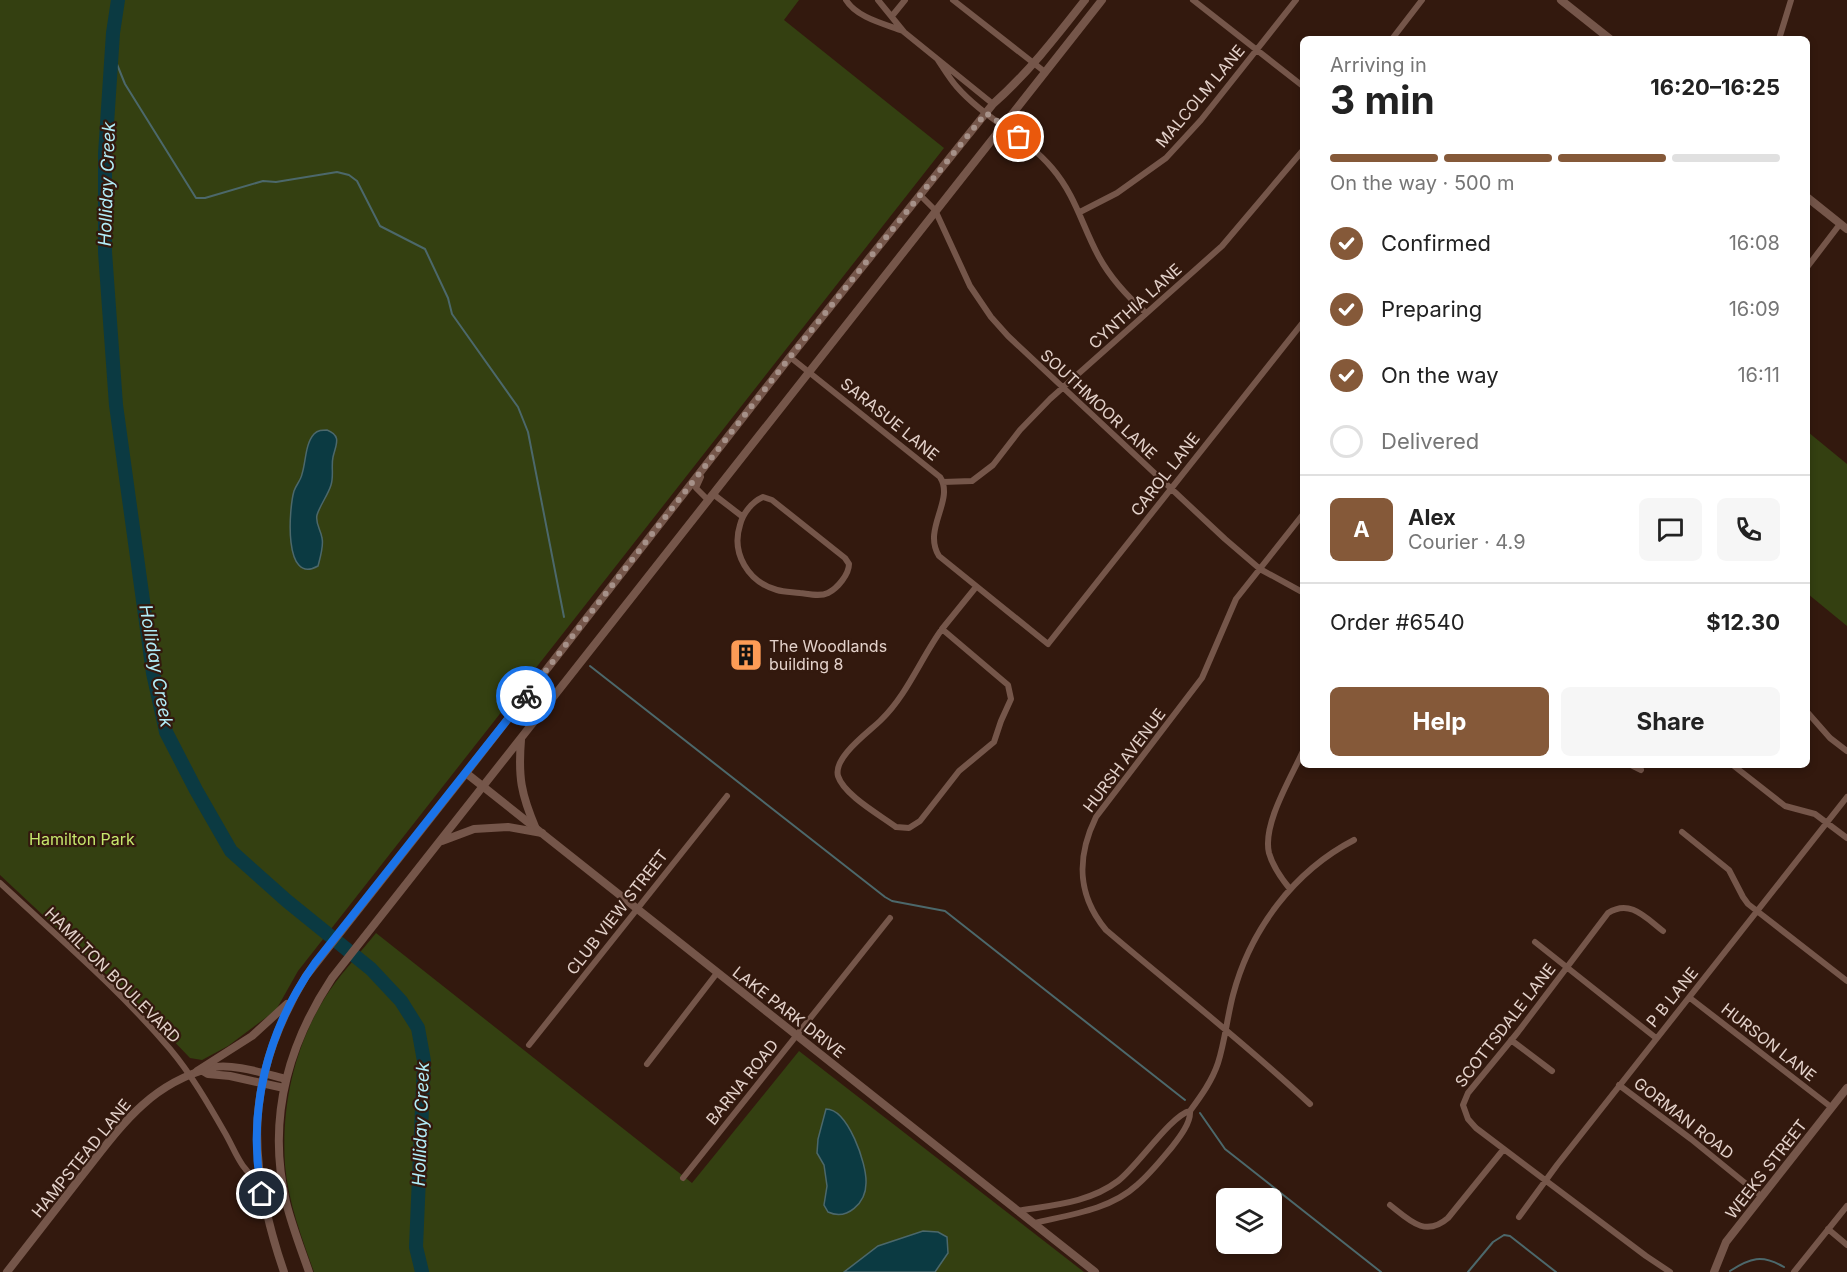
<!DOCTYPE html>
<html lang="en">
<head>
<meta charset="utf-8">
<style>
  :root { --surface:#fff; --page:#f6f6f6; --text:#222; --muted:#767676; --line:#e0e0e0; --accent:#855939 }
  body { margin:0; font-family:Inter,sans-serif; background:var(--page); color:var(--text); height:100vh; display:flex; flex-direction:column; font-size:22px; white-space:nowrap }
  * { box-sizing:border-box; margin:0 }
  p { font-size:20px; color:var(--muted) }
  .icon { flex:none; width:33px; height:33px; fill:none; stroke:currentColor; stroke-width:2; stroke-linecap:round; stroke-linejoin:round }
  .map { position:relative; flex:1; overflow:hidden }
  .panel { position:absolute; left:1300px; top:36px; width:510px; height:732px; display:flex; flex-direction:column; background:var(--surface); border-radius:9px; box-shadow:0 3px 9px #0003 }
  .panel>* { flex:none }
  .fabs { position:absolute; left:1216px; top:1188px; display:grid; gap:12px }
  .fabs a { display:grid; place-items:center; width:66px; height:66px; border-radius:9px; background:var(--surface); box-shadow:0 3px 9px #0003; font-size:30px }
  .pin { position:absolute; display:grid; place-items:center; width:51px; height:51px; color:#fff; margin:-26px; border:3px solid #fff; border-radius:50%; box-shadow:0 2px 6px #0007 }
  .courier { position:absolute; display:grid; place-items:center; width:60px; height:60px; margin:-30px; border:4px solid #1a73e8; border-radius:50%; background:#fff; color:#222; box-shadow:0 2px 8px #0007 }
  .overview em { font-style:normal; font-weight:700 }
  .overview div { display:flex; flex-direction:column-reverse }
  .overview { display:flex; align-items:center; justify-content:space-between; height:102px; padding:0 30px }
  h1 { font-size:39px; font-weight:700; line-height:45px }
  .bar { display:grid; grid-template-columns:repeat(4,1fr); gap:9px 6px; align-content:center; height:72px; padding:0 30px }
  .bar i { height:8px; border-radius:4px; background:var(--line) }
  .bar .active { background:var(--accent) }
  .bar p { grid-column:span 4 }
  .line { display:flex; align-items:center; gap:15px; padding:0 30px; border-top:2px solid var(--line) }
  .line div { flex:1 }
  .round { display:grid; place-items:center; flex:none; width:63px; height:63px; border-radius:9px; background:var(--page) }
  ol { padding:0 30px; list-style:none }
  li { display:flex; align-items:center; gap:18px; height:66px }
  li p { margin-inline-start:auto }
  li .icon { padding:6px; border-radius:50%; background:var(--accent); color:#fff; stroke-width:4 }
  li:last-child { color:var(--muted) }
  li i { width:33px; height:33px; border:3px solid var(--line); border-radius:50% }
  .cta { display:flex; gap:12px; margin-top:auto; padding:12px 30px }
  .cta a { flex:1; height:69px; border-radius:9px; background:var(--accent); color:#fff; font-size:24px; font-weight:700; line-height:69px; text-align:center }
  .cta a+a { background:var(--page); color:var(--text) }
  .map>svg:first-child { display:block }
  .green { fill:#344011 }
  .water { fill:#0b3a42; stroke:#4c686b; stroke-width:1.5 }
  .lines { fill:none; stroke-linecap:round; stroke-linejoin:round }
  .stream { stroke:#4c686b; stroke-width:2 }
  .river { stroke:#0b3a42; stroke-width:14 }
  .minor { stroke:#75564a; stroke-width:6 }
  .tertiary { stroke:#75564a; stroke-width:8 }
  .secondary { stroke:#75564a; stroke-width:8 }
  .done { stroke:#a69189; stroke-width:6; stroke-dasharray:0 10.8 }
  .route { stroke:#1a73e8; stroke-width:8 }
  .labels { text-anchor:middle; stroke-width:4.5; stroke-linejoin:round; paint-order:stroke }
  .street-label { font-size:16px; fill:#e4d2cb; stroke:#33190e }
  .poi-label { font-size:16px; fill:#e4d2cb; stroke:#33190e; text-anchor:start }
  .park-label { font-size:16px; fill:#c6e76c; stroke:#33190e }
  .water-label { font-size:18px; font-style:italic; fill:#b2edf9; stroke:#33190e }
</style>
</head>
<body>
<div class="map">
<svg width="1847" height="1272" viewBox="0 0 1847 1272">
  <rect width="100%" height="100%" fill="#33190e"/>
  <path class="green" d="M0,0H799L784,20L944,148L298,971L276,1010L228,1046L202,1060L190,1058L142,1008L0,875Z
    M1808,432L1847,464V626L1808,594Z
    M376,933L692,1183L799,1051L1084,1272H314C302,1238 288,1202 285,1165C281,1104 295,1042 330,990C344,970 361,952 376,933Z"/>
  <path class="water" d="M327,430C342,436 336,444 333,457C331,466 334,476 331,485C328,495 320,505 317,515C315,524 321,530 322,538C324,546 320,558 318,566C283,586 289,508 294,491C296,485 301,480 302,474C306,462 305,444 314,434C318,430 322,430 327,430Z
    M826,1109C848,1109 867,1164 866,1183C866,1203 847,1221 828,1212L824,1205L827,1186L824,1165L817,1153L818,1139Z
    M923,1231L938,1232L947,1237L948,1253L935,1272H844L878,1246Z"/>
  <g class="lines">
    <path class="stream" d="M112,52L125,84L196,198H205L263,181L276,182L337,172L349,175L357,181L380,226L425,249L448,298L452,314L518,407L528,432L564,617
      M590,666L885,897L892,901L945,911L1185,1100
      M1200,1113L1225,1149L1381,1272
      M1730,1271C1750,1258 1762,1254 1784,1267
      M1468,1272L1493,1242L1504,1235L1510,1236L1556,1272"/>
    <path class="river" d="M118,0L113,33L105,154V252L116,405L153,673L166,732L196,790L231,851L287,901L371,969L401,1001L418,1028L424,1061L416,1247L422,1272"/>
    <path class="minor" d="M846,0C857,18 885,24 903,31
      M878,0L904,32L993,104
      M953,0L1045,72
      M1193,0L1304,87
      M892,16L905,0
      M1392,39L1422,0
      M1779,39L1791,0
      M938,60C944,69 950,79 957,87C984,118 1025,136 1052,168C1076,196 1082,226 1099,257C1111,279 1128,297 1146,313
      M921,196L935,210L970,286L991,317L1008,336L1225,539L1260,569L1304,593
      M1080,212L1117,193L1166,158L1201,120L1296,0
      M1808,266L1840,224
      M790,357L940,477C955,500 922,529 939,556L1048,644L1304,321
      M701,477L696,488L708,500
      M943,482L972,481L993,465L1020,430L1050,399L1222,246L1304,149
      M713,494L743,517
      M763,497L772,500L845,558L849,564C849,574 838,588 828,593C820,597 809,594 800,593C793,592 784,592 777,590C748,582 731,553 740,525C743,513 752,502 763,497Z
      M1304,513L1236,599L1202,678L1096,817C1076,858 1077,895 1106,930C1174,988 1245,1043 1310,1104
      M942,629L1008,685L1011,699L1001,721L994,742L959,771L920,821L909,828L896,827C880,815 844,795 838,776C833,757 869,732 881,720C907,695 921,658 942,629Z
      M942,629L976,587
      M1808,713L1830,738L1847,751
      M1631,765L1641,770
      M1734,766L1785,806L1815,814L1847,838
      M1682,832L1729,870L1743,897L1748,904L1847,981
      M0,883C58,937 119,989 170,1049C191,1074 209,1105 225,1133C236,1152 240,1169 259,1181
      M1290,889C1281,878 1273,867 1269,853C1262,824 1292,776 1304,749
      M1663,931C1645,917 1630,899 1608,913L1518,1032L1468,1093L1463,1105L1468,1119L1476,1128L1646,1256L1670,1272
      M1535,942L1656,1038
      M1690,998L1831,1107
      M1511,1040L1552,1071
      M529,1045L727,796
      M647,1064L717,973
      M1619,1085L1691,1139L1761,1196
      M683,1178L890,918
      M1390,1205C1409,1220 1425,1238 1448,1218L1503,1150
      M1017,1211C1052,1205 1089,1203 1118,1181C1137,1167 1171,1115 1190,1111C1201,1096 1212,1081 1218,1063C1225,1041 1227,1018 1233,995C1250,930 1294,871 1354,840
      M1519,1217L1557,1165L1847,797
      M1034,1223C1068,1215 1110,1210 1137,1185C1150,1174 1161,1160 1172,1147C1179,1138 1191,1123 1190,1111
      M1828,1229L1847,1245
      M1794,1272L1847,1206"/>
    <path class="tertiary" d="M466,773L1095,1272
      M203,1071L208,1074L230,1076L284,1088
      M7,1272C31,1241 56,1209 80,1178C119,1129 147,1085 210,1068C230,1062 266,1074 286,1079
      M1714,1272L1726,1242L1847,1088"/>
    <path class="secondary" d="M1561,0L1610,39
      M1808,198L1847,229
      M521,740C518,777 521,794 536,829
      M442,841L474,829L508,827L542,833
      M197,1071L252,1036L287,1004
      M284,1272C246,1162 244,1078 306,976L466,773L790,357L993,104C1028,73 1056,37 1085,0
      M309,1272C301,1249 292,1226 286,1202C267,1121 287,1046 332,978C590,653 844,325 1102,0"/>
  </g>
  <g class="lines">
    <path class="done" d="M526,696L790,357L986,113L1019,137"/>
    <path class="route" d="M262,1194C246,1113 267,1030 315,963L526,696"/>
  </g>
  <defs>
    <g id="building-square" transform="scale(1.725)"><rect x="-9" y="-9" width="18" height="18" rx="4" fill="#fd9c56" stroke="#33190e"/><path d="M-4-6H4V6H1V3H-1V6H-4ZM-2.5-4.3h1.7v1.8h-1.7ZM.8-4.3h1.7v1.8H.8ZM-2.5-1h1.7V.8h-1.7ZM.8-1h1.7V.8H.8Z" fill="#111"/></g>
  </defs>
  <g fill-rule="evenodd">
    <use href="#building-square" x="746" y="655"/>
  </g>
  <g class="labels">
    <g class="street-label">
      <text transform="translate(1200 96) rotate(-50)" y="6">MALCOLM LANE</text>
      <text transform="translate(1135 306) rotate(-42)" y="6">CYNTHIA LANE</text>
      <text transform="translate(1099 404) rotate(43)" y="6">SOUTHMOOR LANE</text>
      <text transform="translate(890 419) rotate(39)" y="6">SARASUE LANE</text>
      <text transform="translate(1165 474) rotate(-52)" y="6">CAROL LANE</text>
      <text transform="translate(1124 760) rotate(-53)" y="6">HURSH AVENUE</text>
      <text transform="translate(617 912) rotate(-52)" y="6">CLUB VIEW STREET</text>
      <text transform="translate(113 975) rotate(45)" y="6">HAMILTON BOULEVARD</text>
      <text transform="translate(1672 997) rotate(-51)" y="6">P B LANE</text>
      <text transform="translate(789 1012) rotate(38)" y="6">LAKE PARK DRIVE</text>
      <text transform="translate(1505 1025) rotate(-52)" y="6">SCOTTSDALE LANE</text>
      <text transform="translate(1769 1042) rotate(38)" y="6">HURSON LANE</text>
      <text transform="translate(742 1082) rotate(-51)" y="6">BARNA ROAD</text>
      <text transform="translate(1684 1118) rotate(38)" y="6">GORMAN ROAD</text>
      <text transform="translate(81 1158) rotate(-51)" y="6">HAMPSTEAD LANE</text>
      <text transform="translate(1766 1169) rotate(-52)" y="6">WEEKS STREET</text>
    </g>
    <g class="poi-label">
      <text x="769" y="652">The Woodlands<tspan x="769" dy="18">building 8</tspan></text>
    </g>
    <g class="park-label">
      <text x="82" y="845">Hamilton Park</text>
    </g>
    <g class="water-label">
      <text transform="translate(107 184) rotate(-88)" y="6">Holliday Creek</text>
      <text transform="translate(156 666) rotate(80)" y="6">Holliday Creek</text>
      <text transform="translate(421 1124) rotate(-88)" y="6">Holliday Creek</text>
    </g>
  </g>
</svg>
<div class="fabs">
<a><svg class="icon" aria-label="layers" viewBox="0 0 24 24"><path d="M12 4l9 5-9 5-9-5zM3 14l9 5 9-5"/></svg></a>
</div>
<div class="pin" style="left:1019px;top:137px;background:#ea580c"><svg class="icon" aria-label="bag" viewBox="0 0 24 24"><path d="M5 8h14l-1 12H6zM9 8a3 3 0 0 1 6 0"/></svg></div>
<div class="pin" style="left:262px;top:1194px;background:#1f2937"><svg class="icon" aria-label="home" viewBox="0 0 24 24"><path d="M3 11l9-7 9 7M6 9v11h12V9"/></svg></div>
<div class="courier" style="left:526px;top:696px"><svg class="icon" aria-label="bike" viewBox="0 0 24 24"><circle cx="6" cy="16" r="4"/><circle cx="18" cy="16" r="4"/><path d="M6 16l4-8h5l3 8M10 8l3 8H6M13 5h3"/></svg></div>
<section class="panel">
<div class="overview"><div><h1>3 min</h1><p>Arriving in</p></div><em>16:20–16:25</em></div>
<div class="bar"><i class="active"></i><i class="active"></i><i class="active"></i><i></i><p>On the way · 500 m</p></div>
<ol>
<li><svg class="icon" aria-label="check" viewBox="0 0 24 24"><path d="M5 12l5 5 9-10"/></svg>Confirmed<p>16:08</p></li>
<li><svg class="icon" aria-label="check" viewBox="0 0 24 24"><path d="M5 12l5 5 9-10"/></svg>Preparing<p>16:09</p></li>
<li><svg class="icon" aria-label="check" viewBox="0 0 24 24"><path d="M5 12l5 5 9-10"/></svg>On the way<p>16:11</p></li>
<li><i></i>Delivered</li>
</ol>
<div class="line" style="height:108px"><b class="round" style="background:var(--accent);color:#fff">A</b><div><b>Alex</b><p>Courier · 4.9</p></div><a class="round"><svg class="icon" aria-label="chat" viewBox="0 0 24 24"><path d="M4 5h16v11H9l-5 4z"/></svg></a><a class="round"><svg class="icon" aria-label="phone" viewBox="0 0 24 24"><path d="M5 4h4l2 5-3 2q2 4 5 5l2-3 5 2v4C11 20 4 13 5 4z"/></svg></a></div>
<div class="line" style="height:78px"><div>Order #6540</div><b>$12.30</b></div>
<div class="cta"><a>Help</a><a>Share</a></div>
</section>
</div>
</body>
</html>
